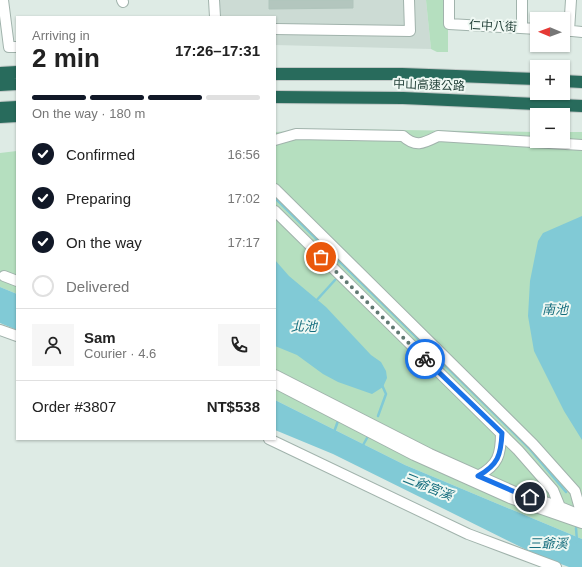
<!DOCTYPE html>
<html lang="en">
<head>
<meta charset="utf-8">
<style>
  :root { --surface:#fff; --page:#f6f6f6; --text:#222; --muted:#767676; --line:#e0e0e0; --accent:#111827 }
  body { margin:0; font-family:Arial,"Noto Sans TC",sans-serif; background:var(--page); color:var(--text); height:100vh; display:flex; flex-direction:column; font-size:15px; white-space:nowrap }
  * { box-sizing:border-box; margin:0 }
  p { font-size:13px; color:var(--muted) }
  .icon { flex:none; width:22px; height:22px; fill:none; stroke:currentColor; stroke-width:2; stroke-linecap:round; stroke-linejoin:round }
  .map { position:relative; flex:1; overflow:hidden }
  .sheet { position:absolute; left:16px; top:16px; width:260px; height:424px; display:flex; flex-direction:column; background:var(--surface); border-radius:0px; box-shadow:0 1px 3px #0004 }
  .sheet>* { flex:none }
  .needle { width:26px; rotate:271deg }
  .buttons { position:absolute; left:530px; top:12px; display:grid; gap:8px }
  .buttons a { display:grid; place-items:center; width:40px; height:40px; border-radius:0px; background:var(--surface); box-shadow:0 1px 3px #0004; font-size:20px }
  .pin { position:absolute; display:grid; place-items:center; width:34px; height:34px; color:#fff; margin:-17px; border:2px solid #fff; border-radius:50%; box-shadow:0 1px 4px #0007 }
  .courier { position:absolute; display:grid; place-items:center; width:40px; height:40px; margin:-20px; border:3px solid #1a73e8; border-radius:50%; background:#fff; color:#222; box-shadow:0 1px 5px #0007 }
  .head em { font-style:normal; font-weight:600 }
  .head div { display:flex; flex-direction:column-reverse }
  .head { display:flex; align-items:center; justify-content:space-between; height:68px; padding:0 16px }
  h1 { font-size:26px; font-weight:600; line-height:30px }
  .bar { display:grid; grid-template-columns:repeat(4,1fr); gap:6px 4px; align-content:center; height:48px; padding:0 16px }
  .bar i { height:5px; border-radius:3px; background:var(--line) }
  .bar .selected { background:var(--accent) }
  .bar p { grid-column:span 4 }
  .line { display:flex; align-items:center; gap:10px; padding:0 16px; border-top:1px solid var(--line) }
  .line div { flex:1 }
  .round { display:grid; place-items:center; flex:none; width:42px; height:42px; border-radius:0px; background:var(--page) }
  ol { padding:0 16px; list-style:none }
  li { display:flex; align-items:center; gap:12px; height:44px }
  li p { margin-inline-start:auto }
  li .icon { padding:4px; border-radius:50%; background:var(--accent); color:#fff; stroke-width:4 }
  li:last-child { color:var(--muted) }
  li i { width:22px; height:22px; border:2px solid var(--line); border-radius:50% }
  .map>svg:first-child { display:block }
  .built { fill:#ccdbd4 }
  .green { fill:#b5dfbf }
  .water { fill:#81cad6 }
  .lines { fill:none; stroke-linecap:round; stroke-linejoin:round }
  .stream { stroke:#81cad6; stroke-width:2.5 }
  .building { fill:#b3c6be; stroke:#b0c5bc }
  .minor-casing { stroke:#a1b3ac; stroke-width:12 }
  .highway-casing { stroke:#c0c8c6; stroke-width:14 }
  .minor { stroke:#fff; stroke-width:10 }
  .highway { stroke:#286b5c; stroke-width:12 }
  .done { stroke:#617972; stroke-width:4; stroke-dasharray:0 7.2 }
  .route { stroke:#1a73e8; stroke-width:5 }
  .labels { text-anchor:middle; stroke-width:4; stroke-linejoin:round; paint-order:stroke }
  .street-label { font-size:12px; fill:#1e3c34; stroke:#eff8f3 }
  .water-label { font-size:13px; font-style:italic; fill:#146d7d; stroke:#eff8f3 }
</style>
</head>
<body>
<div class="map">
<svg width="582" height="567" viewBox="0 0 582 567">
  <rect width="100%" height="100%" fill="#deebe5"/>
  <path class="built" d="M218,0H426L431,49L275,45V17H218Z"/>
  <path class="green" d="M426,0H448V52H437L431,49Z
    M329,129L537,132V141H563V132H582V539L405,465L275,400V132Z
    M17,151V294L0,287V153Z"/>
  <path class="water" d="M582,216V440L564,411L534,351L528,316L530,281L538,241L543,233Z
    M275,260L289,276L326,307L371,355L381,362L386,371L387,378L383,387L372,394L338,382L323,374L297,355L275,346Z
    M0,287L17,294V330L0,323Z
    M275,400L405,465L582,539V567H569L539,556L333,454L275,430Z"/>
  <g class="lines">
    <path class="stream" d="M275,198L529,448L566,492
      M315,302L335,280
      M378,416L386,394L382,385
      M334,432L338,421
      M362,447L367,438
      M576,528L577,541"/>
  </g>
  <path class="building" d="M269,0H353V8L269,9Z"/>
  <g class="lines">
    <g class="minor-casing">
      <path id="minor" d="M3,0L9,47H17
        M122,0L123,2
        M214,0L215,17
        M449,0V24L537,29
        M522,28V0
        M275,29L410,31L409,0
        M563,30L582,32
        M569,31L571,0
        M275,140L296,134L403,136C416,148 424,143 438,136L582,145
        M275,189L533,444L575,491L582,516
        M275,211L518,450L553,490L560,507L582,516
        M4,276L17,281
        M0,330L17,336
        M275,375L430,454L515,492L560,507
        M275,383L414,455L510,498L582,523
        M269,439L468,534L556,567
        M478,476C498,465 501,455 501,433"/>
    </g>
    <g class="highway-casing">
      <path id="highway" d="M0,73L17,72
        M275,74H402L537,79
        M563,81L582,82
        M0,85L17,84
        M275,97L403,98L582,106
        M0,108L17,107
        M0,117L17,116"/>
    </g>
    <use href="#minor" class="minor"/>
    <use href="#highway" class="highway"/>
  </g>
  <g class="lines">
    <path class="done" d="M321,257L425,359"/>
    <path class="route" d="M425,359L502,433C501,455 498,465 478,476L515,492L530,497"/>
  </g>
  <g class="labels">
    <g class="street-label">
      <text transform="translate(493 26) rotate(3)" y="4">仁中八街</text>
      <text transform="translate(429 85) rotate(2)" y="4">中山高速公路</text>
    </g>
    <g class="water-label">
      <text x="555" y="314">南池</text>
      <text x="304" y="331">北池</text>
      <text transform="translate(428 486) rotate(22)" y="5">三爺宮溪</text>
      <text x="548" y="548">三爺溪</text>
    </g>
  </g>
</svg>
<div class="buttons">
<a><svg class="needle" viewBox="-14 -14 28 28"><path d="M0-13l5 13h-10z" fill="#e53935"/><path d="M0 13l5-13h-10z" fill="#767676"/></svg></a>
<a>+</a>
<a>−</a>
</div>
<div class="pin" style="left:321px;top:257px;background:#ea580c"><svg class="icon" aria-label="bag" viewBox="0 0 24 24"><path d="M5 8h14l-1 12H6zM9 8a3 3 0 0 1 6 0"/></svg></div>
<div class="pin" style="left:530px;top:497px;background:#1f2937"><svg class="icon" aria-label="home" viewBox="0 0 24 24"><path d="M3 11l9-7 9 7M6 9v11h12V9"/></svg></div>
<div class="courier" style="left:425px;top:359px"><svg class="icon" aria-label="bike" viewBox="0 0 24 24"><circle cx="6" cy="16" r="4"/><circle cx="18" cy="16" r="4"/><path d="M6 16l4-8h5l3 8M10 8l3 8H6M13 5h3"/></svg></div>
<section class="sheet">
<div class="head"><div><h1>2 min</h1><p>Arriving in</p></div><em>17:26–17:31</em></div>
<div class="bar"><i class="selected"></i><i class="selected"></i><i class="selected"></i><i></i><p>On the way · 180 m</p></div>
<ol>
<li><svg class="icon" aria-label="check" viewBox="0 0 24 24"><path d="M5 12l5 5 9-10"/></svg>Confirmed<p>16:56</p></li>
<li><svg class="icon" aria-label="check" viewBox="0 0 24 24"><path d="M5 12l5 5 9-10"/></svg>Preparing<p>17:02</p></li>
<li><svg class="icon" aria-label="check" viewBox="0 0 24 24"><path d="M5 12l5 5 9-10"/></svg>On the way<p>17:17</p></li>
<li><i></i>Delivered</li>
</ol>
<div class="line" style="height:72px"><a class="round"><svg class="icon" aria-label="person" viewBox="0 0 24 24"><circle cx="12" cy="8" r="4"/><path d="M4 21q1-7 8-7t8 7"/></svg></a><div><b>Sam</b><p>Courier · 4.6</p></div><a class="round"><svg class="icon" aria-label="phone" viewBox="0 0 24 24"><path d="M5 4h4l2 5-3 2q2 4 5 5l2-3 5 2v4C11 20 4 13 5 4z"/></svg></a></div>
<div class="line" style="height:52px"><div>Order #3807</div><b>NT$538</b></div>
</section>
</div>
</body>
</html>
